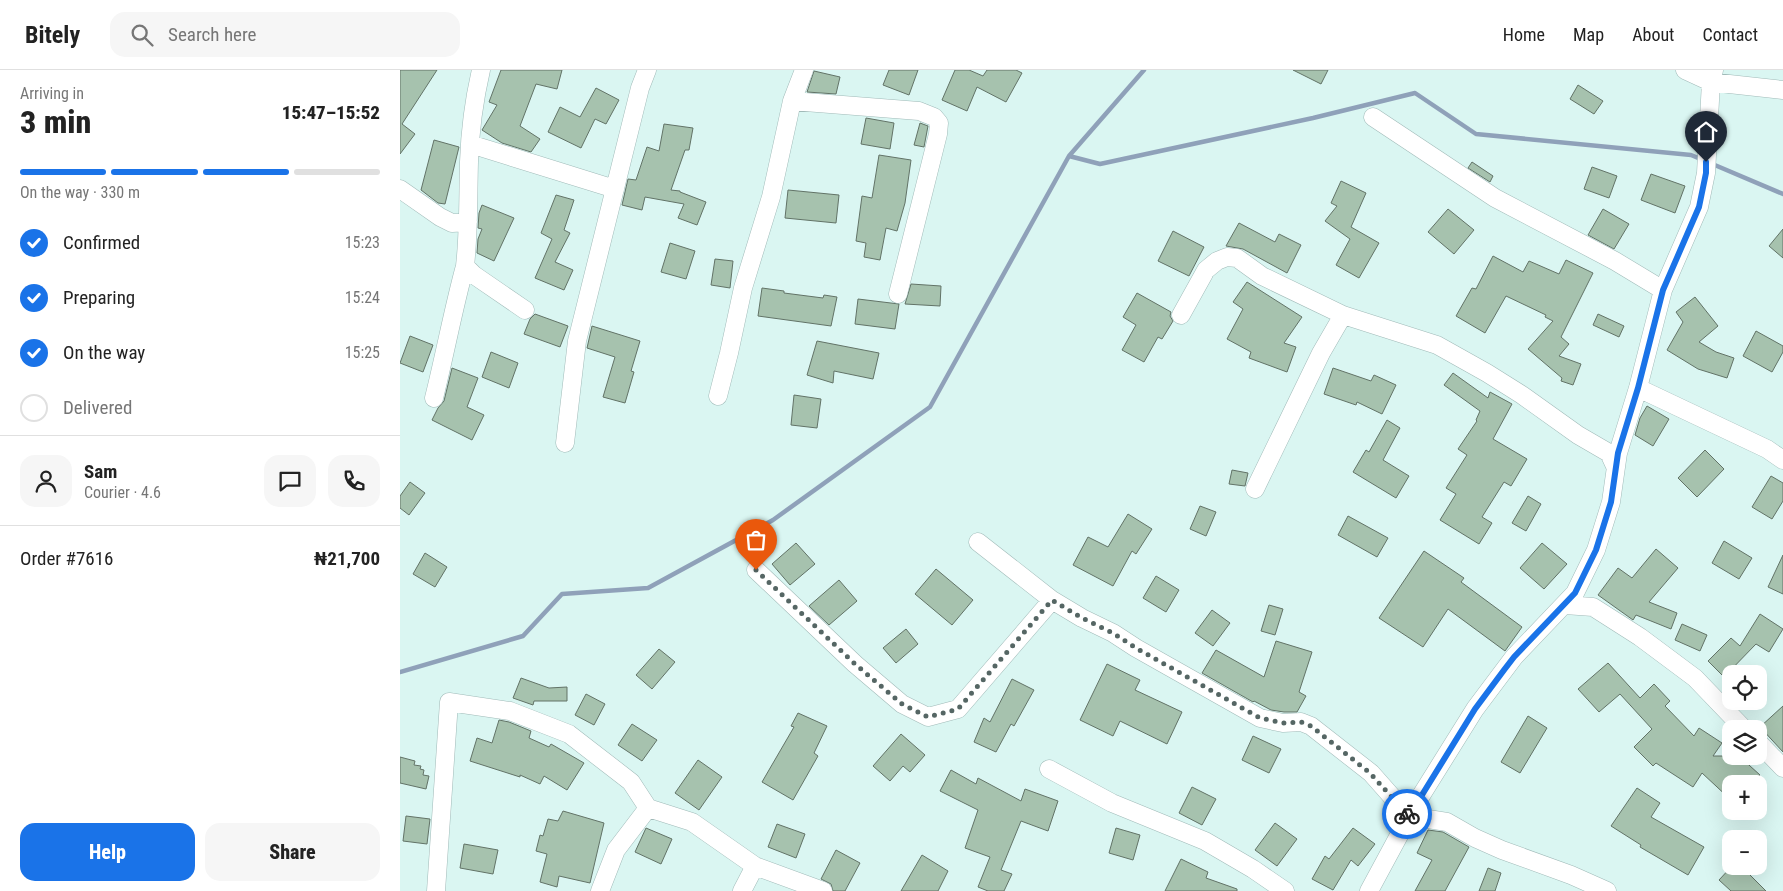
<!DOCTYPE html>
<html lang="en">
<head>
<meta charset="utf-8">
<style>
  :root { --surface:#fff; --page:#f6f6f6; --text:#222; --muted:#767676; --line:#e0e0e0; --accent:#1a73e8 }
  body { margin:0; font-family:"Roboto Condensed",sans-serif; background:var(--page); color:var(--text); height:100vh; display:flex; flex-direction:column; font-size:19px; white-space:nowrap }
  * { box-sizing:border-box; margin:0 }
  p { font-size:16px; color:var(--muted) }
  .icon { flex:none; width:28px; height:28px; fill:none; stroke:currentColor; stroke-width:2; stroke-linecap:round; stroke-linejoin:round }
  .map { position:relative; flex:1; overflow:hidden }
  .details { display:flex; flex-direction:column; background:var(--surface); width:400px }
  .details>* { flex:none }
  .controls { position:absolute; left:1322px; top:595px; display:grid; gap:10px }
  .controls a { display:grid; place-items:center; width:45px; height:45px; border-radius:10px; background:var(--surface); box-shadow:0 5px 20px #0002; font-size:25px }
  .pin { position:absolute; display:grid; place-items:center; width:42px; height:42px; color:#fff; margin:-51px -21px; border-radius:50% 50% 50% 0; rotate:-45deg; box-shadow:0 0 5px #0007 }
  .pin .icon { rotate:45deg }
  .courier { position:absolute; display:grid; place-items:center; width:50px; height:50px; margin:-25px; border:4px solid #1a73e8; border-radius:50%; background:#fff; color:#222; box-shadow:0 1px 6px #0007 }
  .summary em { font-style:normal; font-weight:800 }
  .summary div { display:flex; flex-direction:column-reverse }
  .summary { display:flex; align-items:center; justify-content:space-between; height:85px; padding:0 20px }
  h1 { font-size:32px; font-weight:800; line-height:38px }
  .bar { display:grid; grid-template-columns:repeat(4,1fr); gap:8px 5px; align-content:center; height:60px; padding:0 20px }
  .bar i { height:6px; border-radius:4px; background:var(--line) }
  .bar .on { background:var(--accent) }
  .bar p { grid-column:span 4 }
  .line { display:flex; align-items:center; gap:12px; padding:0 20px; border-top:1px solid var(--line) }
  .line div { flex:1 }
  .round { display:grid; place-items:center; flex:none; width:52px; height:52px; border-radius:15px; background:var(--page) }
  ol { padding:0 20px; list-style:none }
  li { display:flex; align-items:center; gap:15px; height:55px }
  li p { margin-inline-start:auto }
  li .icon { padding:5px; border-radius:50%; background:var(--accent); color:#fff; stroke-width:4 }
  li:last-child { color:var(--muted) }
  li i { width:28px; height:28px; border:2px solid var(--line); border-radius:50% }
  .button { display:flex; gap:10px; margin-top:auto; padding:10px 20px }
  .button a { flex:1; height:58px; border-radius:15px; background:var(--accent); color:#fff; font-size:20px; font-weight:800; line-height:58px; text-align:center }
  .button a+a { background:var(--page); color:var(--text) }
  header { display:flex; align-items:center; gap:30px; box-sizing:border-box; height:70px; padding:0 25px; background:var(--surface); border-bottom:1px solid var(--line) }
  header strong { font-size:24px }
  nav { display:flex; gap:28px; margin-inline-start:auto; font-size:18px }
  .search { width:350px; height:45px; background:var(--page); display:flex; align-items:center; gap:12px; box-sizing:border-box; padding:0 18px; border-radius:15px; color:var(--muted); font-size:19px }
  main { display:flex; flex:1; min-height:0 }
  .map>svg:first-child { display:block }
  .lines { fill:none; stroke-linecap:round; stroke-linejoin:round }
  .stream { stroke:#8fa1b9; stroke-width:4.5 }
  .building { fill:#a6c2ae; stroke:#627367 }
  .street-casing { stroke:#a0bab8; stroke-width:19 }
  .street { stroke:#fff; stroke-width:18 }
  .done { stroke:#556664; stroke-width:5; stroke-dasharray:0 9 }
  .route { stroke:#1a73e8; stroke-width:6 }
</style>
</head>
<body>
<header>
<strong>Bitely</strong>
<div class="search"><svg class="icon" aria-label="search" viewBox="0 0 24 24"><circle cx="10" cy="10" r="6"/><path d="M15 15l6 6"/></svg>Search here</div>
<nav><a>Home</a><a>Map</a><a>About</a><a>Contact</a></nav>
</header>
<main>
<section class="details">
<div class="summary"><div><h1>3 min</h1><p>Arriving in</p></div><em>15:47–15:52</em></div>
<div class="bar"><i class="on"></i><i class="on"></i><i class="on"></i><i></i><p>On the way · 330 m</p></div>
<ol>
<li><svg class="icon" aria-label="check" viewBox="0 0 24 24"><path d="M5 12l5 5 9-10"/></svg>Confirmed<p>15:23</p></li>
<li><svg class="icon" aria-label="check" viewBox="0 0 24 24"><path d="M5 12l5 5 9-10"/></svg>Preparing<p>15:24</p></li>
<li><svg class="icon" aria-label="check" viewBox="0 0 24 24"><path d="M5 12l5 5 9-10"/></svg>On the way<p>15:25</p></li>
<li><i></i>Delivered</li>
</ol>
<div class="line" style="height:90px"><a class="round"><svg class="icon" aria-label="person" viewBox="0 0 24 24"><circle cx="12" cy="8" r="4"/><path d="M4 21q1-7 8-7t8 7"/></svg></a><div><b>Sam</b><p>Courier · 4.6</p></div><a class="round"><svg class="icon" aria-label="chat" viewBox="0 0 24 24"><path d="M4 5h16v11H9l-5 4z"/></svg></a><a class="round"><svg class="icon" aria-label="phone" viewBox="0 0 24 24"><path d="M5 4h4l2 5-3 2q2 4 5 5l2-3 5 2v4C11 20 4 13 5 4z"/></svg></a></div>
<div class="line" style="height:65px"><div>Order #7616</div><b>₦21,700</b></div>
<div class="button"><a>Help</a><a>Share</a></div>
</section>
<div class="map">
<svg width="1383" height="821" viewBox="0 0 1383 821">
  <rect width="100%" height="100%" fill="#daf6f2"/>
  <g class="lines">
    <path class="stream" d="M669,86L700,94L913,48L1015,23L1076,64L1291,85L1303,90
      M1310,93L1383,124
      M0,602L123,566L162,524L248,518L373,450L530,337L669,86L744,0"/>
  </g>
  <path class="building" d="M0,0H37L2,54L15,64L0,84Z
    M101,0H162L157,19L136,14L120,56L140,69L131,82L102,73L82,60L97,35L89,32Z
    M489,0H518L509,25L483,15Z
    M555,0H569L583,6L587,0H616L622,3L606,32L577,17L567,41L542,30Z
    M893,0H928L921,14Z
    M414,1L440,7L436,24L407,22Z
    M1178,15L1203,31L1194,44L1170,29Z
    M196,18L219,30L206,54L195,49L181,78L148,62L160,37L180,47Z
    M466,48L494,53L490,79L461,74Z
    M520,53L528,56L524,77L514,75Z
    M264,54L293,58L289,80H285L271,120L280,121V122L306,132L297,155L278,148L284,134L245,127L242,140L222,135L228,109L236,110L247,77L259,81Z
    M34,70L59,77L45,134L38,133L21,120Z
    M479,85L511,90L505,133L497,161L486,158L480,190L464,187L466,173L456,171L462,126L472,128Z
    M1072,92L1093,106L1090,112L1068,98Z
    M1192,97L1217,106L1209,128L1184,119Z
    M1251,104L1285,116L1275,143L1241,130Z
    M941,111L966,123L951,157L979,173L959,208L936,195L950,169L925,151L937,136L931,133Z
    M388,120L439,125L436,153L385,148Z
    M156,125L174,130L164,160L170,163L155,192L173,200L164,220L135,208L152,169L141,163Z
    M82,135L114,148L94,191L77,183L78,169L82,159L78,158L79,143Z
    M1048,139L1074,160L1054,184L1028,162Z
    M1203,139L1229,154L1214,179L1188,165Z
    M839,153L875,172L879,164L901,175L887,203L843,179L826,176Z
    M1383,159V188L1369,176Z
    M773,161L804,177L789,206L758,191Z
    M270,173L295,181L286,209L261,202Z
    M1093,186L1123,202L1129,191L1159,204L1166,190L1193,203L1161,267L1169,274L1159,286L1181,294L1173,315L1161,311L1162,308L1128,279L1153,251L1145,247L1146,245L1106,226L1085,263L1056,246L1072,218L1076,219Z
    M315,189L333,191L330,218L311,215Z
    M847,212L902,247L884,273L896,277L887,302L849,288L851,282L827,269L843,239L833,232Z
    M511,214L541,216L540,236L505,234Z
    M362,218L384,221V223L423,228L424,225L437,227L431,256L358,246Z
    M737,223L771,242L770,246L773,251L762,269L758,267L744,292L722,280L736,255L723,247Z
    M1295,227L1318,256L1299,272L1316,282L1334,288L1327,308L1298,299L1267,280L1283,252L1276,242Z
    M458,229L499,234L495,259L455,254Z
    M135,244L168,256L160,277L124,264L130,249Z
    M1198,244L1224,256L1219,267L1193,255Z
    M192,256L240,271L231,301L234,302L225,333L203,327L215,287L187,278Z
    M1356,261L1383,276V282L1372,302L1343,286Z
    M10,266L33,275L23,302L0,293Z
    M417,271L479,283L473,309L434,301L433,313L407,305Z
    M91,282L118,293L109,318L82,307Z
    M52,298L78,308L67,337L84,345L72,370L32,350L38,338L44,331Z
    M933,298L971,311L974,305L996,315L982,344L957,332L956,335L924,324Z
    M1053,303L1088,328L1090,322L1112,334L1093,369L1127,389L1111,416L1104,412L1082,447L1092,453L1079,474L1040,450L1056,424L1046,418L1067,385L1058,379L1077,351L1076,350L1080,341L1044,315Z
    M394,325L421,329L417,358L391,355Z
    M1247,336L1269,349L1253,376L1235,365L1240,348Z
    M987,350L1000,358L983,390L1009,406L996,428L953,402L966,380L969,382Z
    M1305,380L1324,399L1297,427L1278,408Z
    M832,400L848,403L845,416L829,414Z
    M1371,406L1383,413V431L1372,449L1352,437Z
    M10,412L25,423L9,445L0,438V426Z
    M1128,426L1141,434L1126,461L1112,453Z
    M800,436L816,442L806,466L790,459Z
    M728,444L752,459L736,484L732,481L713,516L673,495L688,467L708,477Z
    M948,446L988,468L977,487L938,465Z
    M1324,471L1352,488L1339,509L1312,493Z
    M396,473L415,494L390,515L372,494Z
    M1142,473L1167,494L1144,519L1120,498Z
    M1256,479L1278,498L1249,532L1277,543L1271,559L1236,545L1233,550L1198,525L1218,498L1232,508Z
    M1024,481L1064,508L1061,512L1122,557L1105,581L1048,539L1023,577L979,548Z
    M25,483L47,497L35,517L13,504Z
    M1383,485V524L1368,517Z
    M536,499L573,530L552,555L515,524Z
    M756,506L779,520L766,542L743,528Z
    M439,510L457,531L429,555L409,536Z
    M869,535L883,539L875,565L861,561Z
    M812,540L830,553L813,576L795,563Z
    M1360,544L1383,559L1369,582L1356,574L1324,607L1308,591L1331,568L1340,576Z
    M1282,554L1307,565L1300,581L1275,570Z
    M506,559L518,574L496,593L483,578Z
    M876,571L912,582L899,622L906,626L897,642H884L871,640L854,631L853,632L802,603L816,580L864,607Z
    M259,579L275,592L252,619L236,605Z
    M1208,593L1240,628L1254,614L1270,631L1265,636L1294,666L1299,658L1322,673L1313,686H1339L1360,705L1352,714H1331V730L1302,703L1293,717L1256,693L1253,696L1234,677L1252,659L1220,624L1199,642L1178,619Z
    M707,594L740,610L735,620L782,642L767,674L720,651L713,666L680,650Z
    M121,608L149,618L167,617V631H134L133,635L113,628Z
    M612,609L634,620L614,656L611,654L596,682L574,672L584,648L590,652Z
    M186,624L205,634L194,655L175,645Z
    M1383,636V682L1360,657Z
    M398,643L427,656L414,683L418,686L393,730L362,712L394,657L391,656Z
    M1128,646L1147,658L1120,703L1101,692Z
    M99,650L109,652L131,661L129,668L149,677L151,674L184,693L167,720L144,706L140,714L120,705V707L70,691L77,668L92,673Z
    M232,654L257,670L242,691L218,675Z
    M501,664L525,685L510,702L503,696L490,711L473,696Z
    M853,666L881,679L869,703L842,690Z
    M0,687L15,691L14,695L21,696L20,699L24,700L23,705L29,706L26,719L0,713Z
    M298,690L322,707L299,740L275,723Z
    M551,700L576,714L578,708L621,731L625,719L658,731L648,761L621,751L601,800L612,804L604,821H588L578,817L590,787L565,778L578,740L540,721Z
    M792,717L816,729L802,755L779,743Z
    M1237,718L1260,733L1251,747L1304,777L1288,805L1240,777L1241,775L1211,756Z
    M163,741L204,753L190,813L159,806L157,817L140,812L147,784L136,781L140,765L143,766L148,749L158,751Z
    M6,746L30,749L27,774L3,771Z
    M875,753L897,769L877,796L855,780Z
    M377,754L405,764L396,788L368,777Z
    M246,758L272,769L261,794L235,782Z
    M716,758L740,765L733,790L709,783Z
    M953,758L975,774L958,796L951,790L933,820L912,809L925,786L929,789Z
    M1028,760L1043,762L1069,777L1045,821H1015L1032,790L1017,783Z
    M64,774L98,780L93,804L60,798Z
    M436,780L460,793L445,821H433L431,814L421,809Z
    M522,785L548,801L538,821H501Z
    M781,789L808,802L806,808L837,819V821H765Z
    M1332,796H1341L1366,821H1331L1319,810Z
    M1088,798L1101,803L1095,821H1079Z"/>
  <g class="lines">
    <g class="street-casing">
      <path id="street" d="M81,0C74,30 70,61 69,92C68,126 69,161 65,196L74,205L125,240
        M1285,0L1311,12L1383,20
        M392,31L519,41L534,47L539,53L538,64L498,224
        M973,47L1095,128L1215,191L1263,220
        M70,74L215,119
        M0,119L40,147L52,153L68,152
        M781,245L806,200L817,191L827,187L837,188L862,206L943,245L1037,275L1087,303L1122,325L1178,365L1209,383L1215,396
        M1238,318L1367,379L1383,390
        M318,326L329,283L343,218L371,127L392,31L404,0
        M34,328C45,284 53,240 65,196
        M165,373L177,271L240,18L247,0
        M855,419L921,283L943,245
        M578,472L652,530
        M356,500L455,594L502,634L528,647L558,639L652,530L682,548L713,563L736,578L860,648L883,653L901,652L911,656L971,703L1009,746L1047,752L1075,768L1102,780L1171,805L1207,821
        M1165,535L1193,537L1240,567L1295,608L1344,659
        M1359,673L1383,698
        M649,699L712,733L805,771L853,799L885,821
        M36,821L49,632L110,641L169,664L231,712L248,738L292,752L355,796L423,821
        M200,821L216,780L248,738
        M342,821L355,796
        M969,821L1017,732L1075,639L1114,587L1175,523L1196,480L1211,432L1218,383L1238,318L1263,220L1299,137L1306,103L1311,12L1314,0"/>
    </g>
    <use href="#street" class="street"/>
  </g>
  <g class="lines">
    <path class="done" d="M356,500L455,594L502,634L528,647L558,639L652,530L682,548L713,563L736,578L860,648L883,653L901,652L911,656L970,703L1007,744"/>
    <path class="route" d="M1007,744L1009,746L1075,639L1104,600L1114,587L1175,523L1196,480L1211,432L1218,383L1238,318L1263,220L1299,137L1306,103V92"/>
  </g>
</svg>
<div class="controls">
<a><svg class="icon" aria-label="locate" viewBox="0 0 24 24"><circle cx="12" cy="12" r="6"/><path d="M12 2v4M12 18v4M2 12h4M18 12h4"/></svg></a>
<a><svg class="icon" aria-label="layers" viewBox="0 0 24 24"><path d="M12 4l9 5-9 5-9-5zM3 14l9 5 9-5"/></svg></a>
<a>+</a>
<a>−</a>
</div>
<div class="pin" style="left:356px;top:500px;background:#ea580c"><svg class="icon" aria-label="bag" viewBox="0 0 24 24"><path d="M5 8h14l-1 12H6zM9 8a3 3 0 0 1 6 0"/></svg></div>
<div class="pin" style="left:1306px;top:92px;background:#1f2937"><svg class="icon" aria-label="home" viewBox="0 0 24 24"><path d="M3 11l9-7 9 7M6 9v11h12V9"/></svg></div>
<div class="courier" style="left:1007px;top:744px"><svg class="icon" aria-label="bike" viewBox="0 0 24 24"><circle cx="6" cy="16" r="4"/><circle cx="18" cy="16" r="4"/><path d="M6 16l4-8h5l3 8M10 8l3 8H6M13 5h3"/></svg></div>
</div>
</main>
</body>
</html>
